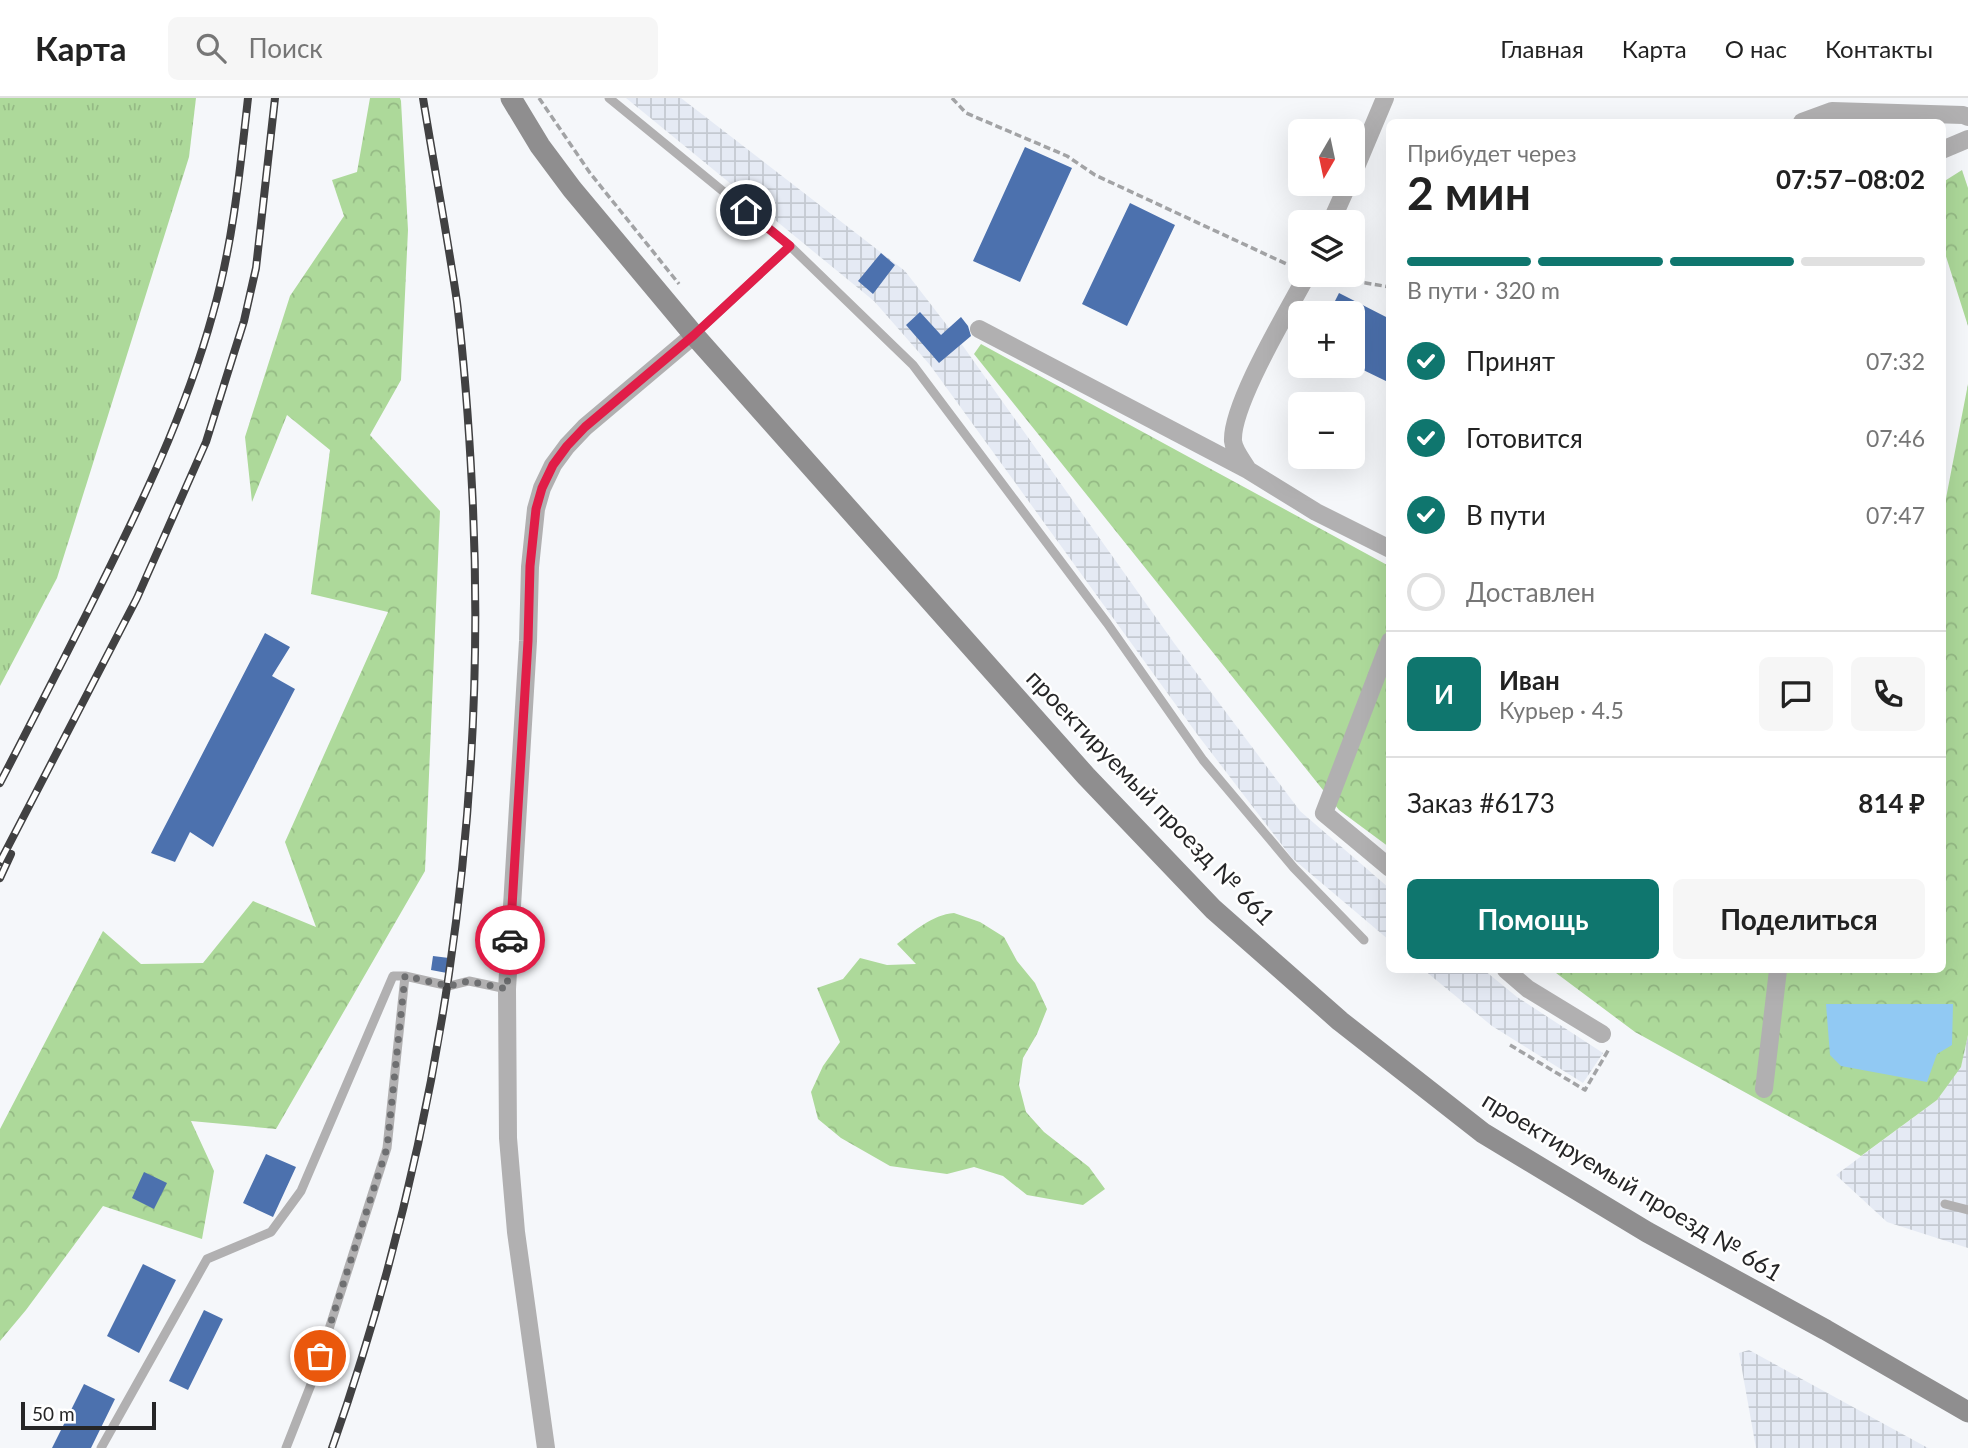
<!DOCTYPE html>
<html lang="ru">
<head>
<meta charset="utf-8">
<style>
  :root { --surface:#fff; --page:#f6f6f6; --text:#222; --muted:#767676; --line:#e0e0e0; --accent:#0f766e }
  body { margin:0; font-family:Lato,sans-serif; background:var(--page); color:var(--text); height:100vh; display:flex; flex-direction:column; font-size:26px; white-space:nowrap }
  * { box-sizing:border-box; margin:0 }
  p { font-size:23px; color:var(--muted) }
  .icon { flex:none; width:38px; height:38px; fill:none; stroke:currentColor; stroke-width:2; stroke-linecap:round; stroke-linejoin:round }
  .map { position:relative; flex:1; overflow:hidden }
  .details { position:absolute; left:1386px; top:21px; width:560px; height:854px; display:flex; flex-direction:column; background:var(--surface); border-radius:10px; box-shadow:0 7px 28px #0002 }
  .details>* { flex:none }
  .needle { width:46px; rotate:189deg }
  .controls { position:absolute; left:1288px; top:21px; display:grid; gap:14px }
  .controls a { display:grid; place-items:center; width:77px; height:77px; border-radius:10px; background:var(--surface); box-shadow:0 7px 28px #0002; font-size:35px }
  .scale { position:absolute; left:21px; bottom:18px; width:135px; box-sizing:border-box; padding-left:7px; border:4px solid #262627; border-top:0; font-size:19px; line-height:24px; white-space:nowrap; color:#262627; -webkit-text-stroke:5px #fff; paint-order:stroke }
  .pin { position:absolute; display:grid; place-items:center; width:60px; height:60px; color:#fff; margin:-30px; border:4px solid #fff; border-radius:50%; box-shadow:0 2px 7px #0007 }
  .courier { position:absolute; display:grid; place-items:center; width:70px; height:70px; margin:-35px; border:5px solid #e11d48; border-radius:50%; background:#fff; color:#222; box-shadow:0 2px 9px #0007 }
  .headline em { font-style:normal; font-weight:700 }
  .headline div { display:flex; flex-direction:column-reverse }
  .headline { display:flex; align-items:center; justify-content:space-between; height:119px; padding:0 21px }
  h1 { font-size:46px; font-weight:700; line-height:52px }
  .bar { display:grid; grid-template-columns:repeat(4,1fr); gap:10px 7px; align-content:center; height:84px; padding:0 21px }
  .bar i { height:9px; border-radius:5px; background:var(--line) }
  .bar .selected { background:var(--accent) }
  .bar p { grid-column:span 4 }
  .line { display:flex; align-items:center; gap:18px; padding:0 21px; border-top:2px solid var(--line) }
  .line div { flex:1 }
  .round { display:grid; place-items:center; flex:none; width:74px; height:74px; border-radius:10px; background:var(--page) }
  ol { padding:0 21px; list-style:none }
  li { display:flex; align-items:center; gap:21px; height:77px }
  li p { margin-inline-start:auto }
  li .icon { padding:7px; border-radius:50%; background:var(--accent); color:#fff; stroke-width:4 }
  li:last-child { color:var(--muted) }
  li i { width:38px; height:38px; border:4px solid var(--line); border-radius:50% }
  .action { display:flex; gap:14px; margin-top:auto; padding:14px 21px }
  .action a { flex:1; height:80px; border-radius:10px; background:var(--accent); color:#fff; font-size:28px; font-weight:700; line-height:80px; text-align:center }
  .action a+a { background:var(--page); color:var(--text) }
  header { display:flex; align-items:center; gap:42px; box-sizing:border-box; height:98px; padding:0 35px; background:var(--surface); border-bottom:2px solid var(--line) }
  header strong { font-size:33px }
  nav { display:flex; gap:38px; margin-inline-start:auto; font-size:24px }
  .search { width:490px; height:63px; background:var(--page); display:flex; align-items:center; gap:18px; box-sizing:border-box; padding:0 24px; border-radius:10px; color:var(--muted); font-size:26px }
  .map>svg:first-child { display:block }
  .industrial { fill:url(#industrial-grid) }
  .grass { fill:url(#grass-tufts) }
  .forest { fill:url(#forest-crowns) }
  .water { fill:#91c9f3 }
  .building { fill:#4c71ae }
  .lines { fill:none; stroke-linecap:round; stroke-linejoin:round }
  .path { stroke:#a2a3a5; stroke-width:3.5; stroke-dasharray:7 3.5; stroke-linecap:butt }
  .lane { stroke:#b1b0b1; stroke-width:9 }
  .street { stroke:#b1b0b1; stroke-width:18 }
  .secondary { stroke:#8f8e8f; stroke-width:21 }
  .rail-casing { stroke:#414142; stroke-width:8 }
  .rail { stroke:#fff; stroke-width:5; stroke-dasharray:16; stroke-linecap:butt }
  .done { stroke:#6e6f71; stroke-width:7; stroke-dasharray:0 12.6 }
  .route { stroke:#e11d48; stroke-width:9 }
  .labels { text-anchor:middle; stroke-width:5; stroke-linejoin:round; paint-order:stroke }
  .street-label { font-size:24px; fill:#262627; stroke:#fff }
</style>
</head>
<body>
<header>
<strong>Карта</strong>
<div class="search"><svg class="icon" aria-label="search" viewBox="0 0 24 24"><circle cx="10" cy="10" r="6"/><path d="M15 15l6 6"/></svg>Поиск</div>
<nav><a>Главная</a><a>Карта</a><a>О нас</a><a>Контакты</a></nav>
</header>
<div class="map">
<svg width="1968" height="1350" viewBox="0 0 1968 1350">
  <defs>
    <pattern id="industrial-grid" width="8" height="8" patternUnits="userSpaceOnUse" patternTransform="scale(1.75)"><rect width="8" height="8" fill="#e5eaf4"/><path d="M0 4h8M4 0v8" fill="none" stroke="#c4c9d1"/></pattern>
    <pattern id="grass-tufts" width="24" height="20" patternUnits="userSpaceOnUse" patternTransform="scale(1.75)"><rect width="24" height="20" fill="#add99a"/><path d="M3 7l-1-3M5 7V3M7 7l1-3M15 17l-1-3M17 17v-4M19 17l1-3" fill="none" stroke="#95ba85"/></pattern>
    <pattern id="forest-crowns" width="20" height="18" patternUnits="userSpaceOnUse" patternTransform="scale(1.75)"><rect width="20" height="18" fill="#add99a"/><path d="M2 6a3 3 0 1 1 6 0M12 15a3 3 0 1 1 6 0" fill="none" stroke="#95ba85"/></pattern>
  </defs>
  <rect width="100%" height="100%" fill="#f5f7fa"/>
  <path class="industrial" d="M626,0H681L905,173L963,248L1174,545L1300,713L1389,790V842L1292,760L1197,636L930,267L874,203Z
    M1424,872H1484L1517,899L1603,955L1583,985L1492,928Z
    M1968,937V1150L1887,1124L1836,1077L1937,1002L1961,968Z
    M1749,1252L1928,1350H1756L1739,1255Z"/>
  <path class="grass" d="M0,0H196L189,59L57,480L0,588Z"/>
  <path class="forest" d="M370,0H400L401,3L408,132L401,282L370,337L440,413L425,773L276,1031L191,1023L214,1073L202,1141L103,1108L26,1212L0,1243V1031L103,833L141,866L203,865L253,803L316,829L285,744L388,514L311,496L330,352L287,317L252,404L245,339L290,198L344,118L332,82L357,74Z
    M1962,72L1968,90V228L1943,149V84Z
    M981,246L1389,468V749L1339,712L974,256Z
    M1968,286V937L1961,969L1937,1002L1861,1058L1635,934L1552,872H1942V421Z
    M954,815L980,824L1004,839L1017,863L1035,885L1047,911L1037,936L1023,960L1019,987L1026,1014L1044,1034L1089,1069L1105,1091L1083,1107L1027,1097L1003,1078L974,1069L947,1076L890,1068L841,1040L818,1021L811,994L823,968L840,944L817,890L843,881L860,860L887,867L916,866L897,846C914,833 932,817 954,815Z"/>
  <path class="water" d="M1826,906H1953L1952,947L1937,956L1927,984L1841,968L1830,957Z"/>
  <path class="building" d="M1025,49L1072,70L1020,184L973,163Z
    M1130,105L1175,127L1127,228L1082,206Z
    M881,155L895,167L873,196L858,183Z
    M1339,195L1390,221V285L1353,267V215H1329Z
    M920,214L941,237L961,219L968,228L971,238L939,265L906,227Z
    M265,535L290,549L272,578L295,591L213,749L190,734L175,764L151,755Z
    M433,858L449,860L447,875L431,872Z
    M266,1056L296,1069L273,1119L243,1105Z
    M144,1074L167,1085L154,1111L132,1100Z
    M143,1166L176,1182L139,1255L107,1238Z
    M204,1212L223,1221L188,1292L169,1283Z
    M84,1286L115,1301L91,1350H52Z"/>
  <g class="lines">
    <path class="path" d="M539,0L590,75L679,186
      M952,0L966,15L1067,58L1095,77L1293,169
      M1323,178L1390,189
      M1510,947L1585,992L1609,951"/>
    <path class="lane" d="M609,0L790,148L913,267L1107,525L1203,662L1294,770L1364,842
      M695,236L790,148
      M1945,1106L1968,1112
      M101,1350L207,1161L271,1134L301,1093L393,878H405L449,888L469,883L507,891
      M286,1350L312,1284L387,1050L405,878"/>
    <path class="street" d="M1802,24L1832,13L1963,17L1968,19
      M1942,52L1968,41
      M1353,76L1385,0
      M1331,124L1348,86
      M979,231L1248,372L1316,414L1390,451
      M1248,372C1243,363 1234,353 1233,343C1231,307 1288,213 1307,177
      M1390,543L1324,715L1390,770
      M1506,872L1528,891L1602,936
      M1764,991L1778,872
      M546,1350L516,1134L508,1040L507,891L528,543L530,469L536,411L542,390L553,367L567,348L585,329L694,237"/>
    <path class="secondary" d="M511,0L540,48L572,91L694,237L1086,678L1213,811L1340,923L1483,1035L1647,1134L1826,1232L1968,1314"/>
    <g class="rail-casing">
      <path id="rail" d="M0,685C31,625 62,565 92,505C139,411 185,317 213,215C233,145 240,72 248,0
        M0,764L137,500L206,344L244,223L256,170L275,0
        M0,780L11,756
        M332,1350C440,1043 489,714 472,389C469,329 464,263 457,204C447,136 434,68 423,0"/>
    </g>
    <use href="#rail" class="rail"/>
  </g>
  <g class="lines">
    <path class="done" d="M320,1258L387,1050L405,878L449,888L468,883L507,891L510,842"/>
    <path class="route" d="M510,842L528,543L530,468L536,411L542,390L553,367L567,348L585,329L694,237L790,148L746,112"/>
  </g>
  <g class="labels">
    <g class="street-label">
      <text transform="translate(1150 700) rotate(46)" y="8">проектируемый проезд № 661</text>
      <text transform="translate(1632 1089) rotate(31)" y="8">проектируемый проезд № 661</text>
    </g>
  </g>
</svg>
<div class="controls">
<a><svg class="needle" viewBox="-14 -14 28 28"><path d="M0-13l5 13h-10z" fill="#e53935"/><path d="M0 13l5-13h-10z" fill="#767676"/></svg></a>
<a><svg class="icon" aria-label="layers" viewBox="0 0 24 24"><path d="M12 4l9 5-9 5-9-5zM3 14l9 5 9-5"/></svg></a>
<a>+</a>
<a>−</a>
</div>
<div class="scale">50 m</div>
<div class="pin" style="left:320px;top:1258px;background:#ea580c"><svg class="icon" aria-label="bag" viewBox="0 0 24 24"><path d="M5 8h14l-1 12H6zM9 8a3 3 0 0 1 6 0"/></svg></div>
<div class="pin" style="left:746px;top:112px;background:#1f2937"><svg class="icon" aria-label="home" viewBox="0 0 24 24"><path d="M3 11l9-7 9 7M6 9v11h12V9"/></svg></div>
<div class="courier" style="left:510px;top:842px"><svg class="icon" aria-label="car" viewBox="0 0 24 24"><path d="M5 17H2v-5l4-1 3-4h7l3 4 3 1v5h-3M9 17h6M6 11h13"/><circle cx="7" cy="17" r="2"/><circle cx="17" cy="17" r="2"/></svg></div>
<section class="details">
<div class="headline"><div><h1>2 мин</h1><p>Прибудет через</p></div><em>07:57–08:02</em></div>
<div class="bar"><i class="selected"></i><i class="selected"></i><i class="selected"></i><i></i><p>В пути · 320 m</p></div>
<ol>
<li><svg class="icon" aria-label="check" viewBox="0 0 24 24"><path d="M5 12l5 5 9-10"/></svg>Принят<p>07:32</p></li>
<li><svg class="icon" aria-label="check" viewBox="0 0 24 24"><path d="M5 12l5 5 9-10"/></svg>Готовится<p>07:46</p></li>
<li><svg class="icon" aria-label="check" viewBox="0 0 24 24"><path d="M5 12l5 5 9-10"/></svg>В пути<p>07:47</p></li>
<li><i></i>Доставлен</li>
</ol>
<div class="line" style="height:126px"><b class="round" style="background:var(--accent);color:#fff">И</b><div><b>Иван</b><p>Курьер · 4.5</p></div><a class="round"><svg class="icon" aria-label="chat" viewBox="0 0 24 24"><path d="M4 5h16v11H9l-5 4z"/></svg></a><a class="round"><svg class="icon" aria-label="phone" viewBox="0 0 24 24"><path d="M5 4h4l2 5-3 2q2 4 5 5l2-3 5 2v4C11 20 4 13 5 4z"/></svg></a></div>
<div class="line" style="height:91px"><div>Заказ #6173</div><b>814 ₽</b></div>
<div class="action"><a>Помощь</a><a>Поделиться</a></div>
</section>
</div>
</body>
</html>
